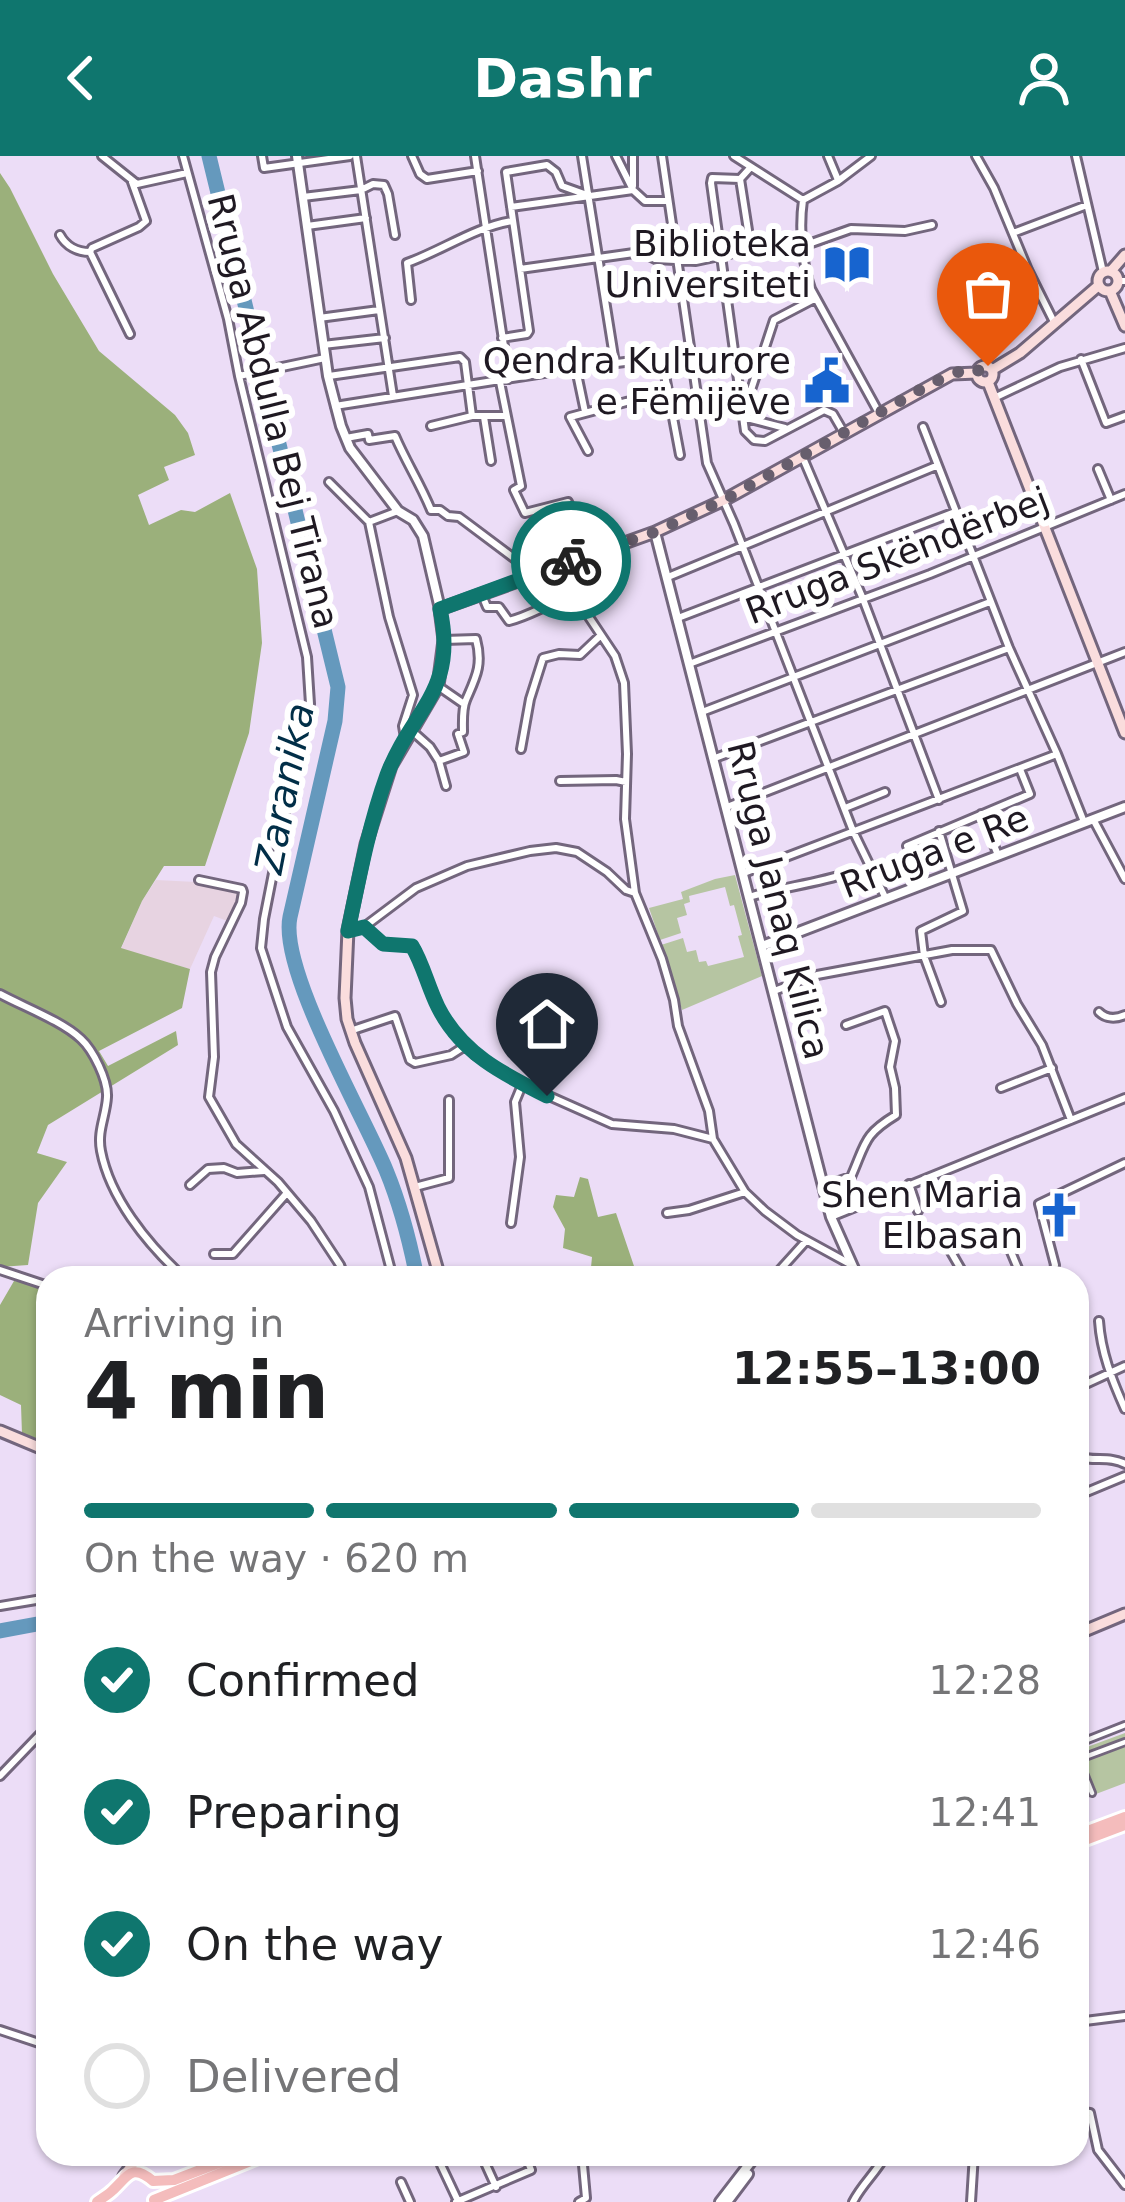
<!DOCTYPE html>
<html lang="en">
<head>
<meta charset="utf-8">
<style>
  :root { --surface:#fff; --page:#f2f2f2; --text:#202124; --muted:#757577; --line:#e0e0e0; --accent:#0f766e }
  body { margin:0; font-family:"DejaVu Sans",sans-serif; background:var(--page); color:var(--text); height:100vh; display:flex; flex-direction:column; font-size:45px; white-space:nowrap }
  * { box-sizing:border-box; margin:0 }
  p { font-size:39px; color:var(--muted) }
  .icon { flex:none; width:66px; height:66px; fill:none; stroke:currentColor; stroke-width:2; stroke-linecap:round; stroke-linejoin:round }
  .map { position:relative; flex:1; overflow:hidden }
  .details { position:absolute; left:36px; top:1110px; width:1053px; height:900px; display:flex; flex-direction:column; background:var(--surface); border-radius:36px; box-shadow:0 3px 9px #0004 }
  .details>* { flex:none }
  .pin { position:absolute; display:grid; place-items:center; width:102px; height:102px; color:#fff; margin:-123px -51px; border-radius:50% 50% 50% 0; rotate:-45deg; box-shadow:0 0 12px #0007 }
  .pin .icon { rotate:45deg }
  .courier { position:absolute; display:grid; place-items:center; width:120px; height:120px; margin:-60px; border:9px solid #0f766e; border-radius:50%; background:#fff; color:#222; box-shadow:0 3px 15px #0007 }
  .overview em { font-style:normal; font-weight:700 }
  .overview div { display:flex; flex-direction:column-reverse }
  .overview { display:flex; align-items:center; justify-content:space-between; height:204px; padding:0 48px }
  h1 { font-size:78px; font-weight:700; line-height:90px }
  .bar { display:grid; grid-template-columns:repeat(4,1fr); gap:18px 12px; align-content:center; height:144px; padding:0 48px }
  .bar i { height:15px; border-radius:9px; background:var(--line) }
  .bar .selected { background:var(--accent) }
  .bar p { grid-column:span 4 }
  ol { padding:0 48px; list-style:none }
  li { display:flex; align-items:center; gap:36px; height:132px }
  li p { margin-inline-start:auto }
  li .icon { padding:12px; border-radius:50%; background:var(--accent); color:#fff; stroke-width:4 }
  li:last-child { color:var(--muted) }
  li i { width:66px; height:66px; border:6px solid var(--line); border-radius:50% }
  header { display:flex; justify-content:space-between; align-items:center; height:156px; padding:0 48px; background:var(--accent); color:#fff; font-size:54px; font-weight:700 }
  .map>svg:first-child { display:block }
  .industrial { fill:#e7d3e1 }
  .green { fill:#b6c5a2 }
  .forest { fill:#9bb07b }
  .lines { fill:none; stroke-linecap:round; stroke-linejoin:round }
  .river { stroke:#6599bd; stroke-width:15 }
  .pedestrian-casing { stroke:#73667d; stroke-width:10 }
  .minor-casing { stroke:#73667d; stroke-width:12 }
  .tertiary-casing { stroke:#73667d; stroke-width:14 }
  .secondary-casing { stroke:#73667d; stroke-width:15 }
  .primary-casing { stroke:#fff; stroke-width:16 }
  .pedestrian { stroke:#fff; stroke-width:4.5 }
  .minor { stroke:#fff; stroke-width:6 }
  .tertiary { stroke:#fff; stroke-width:8 }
  .secondary { stroke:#fadddd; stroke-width:9 }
  .primary { stroke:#f4bcbc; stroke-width:10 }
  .done { stroke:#675e6d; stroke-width:12; stroke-dasharray:0 21.6 }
  .route { stroke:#0f766e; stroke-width:15 }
  .labels { text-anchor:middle; stroke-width:12; stroke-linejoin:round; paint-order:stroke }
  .poi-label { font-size:36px; fill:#1f1922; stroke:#fff; text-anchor:end }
  .street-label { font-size:36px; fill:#1f1922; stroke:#fff }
  .water-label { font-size:39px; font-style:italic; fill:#012e47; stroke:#fff }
</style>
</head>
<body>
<header><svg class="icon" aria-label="back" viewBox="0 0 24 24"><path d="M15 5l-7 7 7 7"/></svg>Dashr<svg class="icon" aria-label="person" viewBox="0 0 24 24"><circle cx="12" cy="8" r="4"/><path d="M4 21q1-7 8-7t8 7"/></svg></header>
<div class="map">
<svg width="1125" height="2046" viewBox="0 0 1125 2046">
  <rect width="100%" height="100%" fill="#ecddf7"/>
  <path class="industrial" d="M156,724L196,726L241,738L230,766L214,760L190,813L121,793L142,745Z"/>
  <path class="green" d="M735,719L762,820L682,854L661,789L683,782L687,796L696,794L699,806L706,805L708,810L744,801L738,780L742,779L734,749L730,750L725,731L689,740L690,746L684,748L687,759L677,762L681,777L660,784L649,752L683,743L681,736L715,723Z
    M1125,1577V1627L1096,1638L1079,1594Z"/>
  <path class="forest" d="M0,17L10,32L53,118L99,195L175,259L188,277L195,299L164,311L169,324L138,339L149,369L181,354L195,356L230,337L257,413L262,487L249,577L205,710H164L142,745L121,792L190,813L182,852L99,895L108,910L176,875L178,889L48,969L37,997L67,1006L38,1047L28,1109L0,1111Z
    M580,1021L588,1023L598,1061L616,1057L636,1116V1122H590L592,1101L563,1092L565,1073L553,1051L556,1039L574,1041Z
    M14,1125L48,1129V1286L22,1278L21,1249L0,1239V1149Z"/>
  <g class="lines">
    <path class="river" d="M209,0L338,531L335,565L290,761C279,814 363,958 386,1014C400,1048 410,1086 417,1122
      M0,1475L48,1466"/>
    <g class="pedestrian-casing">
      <path id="pedestrian" d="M1077,1588L1125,1569
        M1077,1600L1092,1637
        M1077,1604L1125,1586"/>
    </g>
    <g class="minor-casing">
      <path id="minor" d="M102,0L137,28L187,17
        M183,0L228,163L239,220L307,501L310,548L287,646L264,763L261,792L287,871L334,955L369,1031L393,1122
        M262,0L264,12L350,0
        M356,0L393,240
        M412,0L420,18L427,23L478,15
        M475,0L509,223
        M582,0L615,207
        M616,0L633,34
        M633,0V30
        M662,0L707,307L734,368L853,675L886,743
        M734,0L803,44
        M828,0L838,24
        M871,0L838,25L803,44C799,72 802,106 811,133L879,257
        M976,0L994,32L1028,114L1054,166
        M1076,0L1103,116
        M750,12L740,23L712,22L711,27L745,275L754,284L765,285L824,254L833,258L844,277
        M303,41L361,34L373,28L384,29L388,38L395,79
        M511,51L633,34L645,45H668
        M307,70L366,62
        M1013,77L1087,49
        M60,79C66,90 77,96 90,96
        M803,90L851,73L905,75L932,69
        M520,113L641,96L655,103L696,105L748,94L750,87L740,23
        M1118,125H1125
        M411,144L407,107C443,94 475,71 512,65
        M319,162L379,154
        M130,178L90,96L92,92L139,71L146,65L132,26
        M502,182L527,178L529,175L506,16L547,9L556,16L562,30L587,39
        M323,189L385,182
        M662,203L680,299
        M1081,203L1106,267L1125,260
        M576,213L585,256
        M239,220L325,202
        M329,220L460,201L465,206L472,260
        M500,226L521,330L514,334L525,357L568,346L589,399
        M994,242L1060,211L1125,192
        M741,248L750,237L774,164L816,142
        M335,250L576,212L690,198
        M484,261L491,305
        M743,261L785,272
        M431,270L472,260H504
        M923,271L1009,492L1057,598L1084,666
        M346,282L368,278L369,284L395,280C406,306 420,327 431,354H440L448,360L459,361L535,418
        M588,295L570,261L626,246L668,239
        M803,302L863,443L939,644
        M1098,313L1111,344
        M329,326L369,366
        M398,355L369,366L389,461L413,539L403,570L405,582
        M668,421L936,310
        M482,439L487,451H499L509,465C533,459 551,445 575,440L615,500L624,527L627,598L625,663L635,737L662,803L674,844L678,870L709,955L713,983L745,1036L765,1055L797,1079L850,1108
        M678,462L955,356
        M444,484L476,483C483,509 476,521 466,544C462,553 463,565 463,576L458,578L464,596L439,605L446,630
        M689,508L930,418L1125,338
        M438,530L464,548
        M702,556L990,446
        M411,574L430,591L439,605
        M521,593L530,543L543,502L559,498L580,499L600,480
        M715,602L1009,492
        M560,625L616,624L626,626
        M727,651L1125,496
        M845,652L885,636
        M981,658L998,699
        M1093,663L1125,723
        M939,675L963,755L921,775L924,800L941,846
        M907,690L1030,638L1020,613
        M744,717L1057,598
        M199,724L242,733L243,736L241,747L215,801L211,816L214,901L209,941L236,988L278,1026L311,1065L340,1109L345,1122
        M749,741C782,731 815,728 848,717
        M364,771L383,788L409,789L415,793L439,852L453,876L475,899L522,928L612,968L674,973L713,983
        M349,774L364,771L416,732L467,710L530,695L556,692L577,696L607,716L626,734L635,737
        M774,835L817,819L952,794H991L1017,848L1042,889L1071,964
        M0,838C24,851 62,865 81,883C93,894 108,924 107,941C106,960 97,975 101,995C110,1042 147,1087 180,1118L189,1122
        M1099,856C1106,863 1116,863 1125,859
        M350,875L395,860L410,904L415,907L451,899L465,890
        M1001,932L1052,912
        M909,1028L918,1055
        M190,1029L208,1013L224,1012L237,1017L264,1015
        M824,1030L851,1021C866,987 863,979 896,959L895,932L890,911L895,885L885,855L846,869
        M415,1031L449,1022V944
        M667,1057L689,1054L745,1036
        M831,1061L1125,942
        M511,1067L520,1001L515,946L522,929
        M1004,1079L1022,1122
        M935,1082L947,1089L966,1122
        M214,1098H233L286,1038
        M0,1114L48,1130
        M766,1122L778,1116L806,1085
        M986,1122L1018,1115
        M1052,1122L1055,1109L1039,1048L1125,1007
        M1099,1165C1101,1196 1112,1224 1125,1253
        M1077,1232L1125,1210
        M1077,1299C1091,1307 1109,1299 1125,1308
        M1077,1340L1125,1320
        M0,1450L48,1442
        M0,1620L48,1570
        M1077,1866L1125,1860
        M0,1874L48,1890
        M1077,1955L1090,1957L1098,1994L1125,2029
        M481,1998L496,2031
        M384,2002L395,1998
        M441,2009L458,2045
        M401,2026L410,2046
        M456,2046L531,2014L525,1998
        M579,2046L586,2042L582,1998
        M853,2046C862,2028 877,2016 886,1998
        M971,2046L974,1998"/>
    </g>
    <g class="tertiary-casing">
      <path id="tertiary" d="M297,0L328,220L341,270L350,292L363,309L398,355L413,364L423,380L440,453
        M655,376L831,1061L858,1122
        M762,790L1125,651
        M720,2046L757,1998
        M727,2046L748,2018"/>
    </g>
    <g class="secondary-casing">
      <path id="secondary" d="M1098 125a10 10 0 1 1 20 0a10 10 0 1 1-20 0Z
        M1111,115L1125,99
        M1110,135L1125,170
        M977 218a8 8 0 1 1 16 0a8 8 0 1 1-16 0Z
        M992,214L1020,197L1098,130
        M988,226L1125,577
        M440,1122L406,1002L355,887L347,863L345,842L348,774L366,688L391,610L438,530L444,484L440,453L655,376L724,344L952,218L977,217
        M0,1275L48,1295
        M1077,1478L1125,1458
        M124,2020L140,1998"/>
    </g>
    <g class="primary-casing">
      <path id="primary" d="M1077,1679L1125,1661
        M1077,1687L1125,1669
        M153,2025L174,2024L242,1998
        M154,2044L268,1998
        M97,2046C102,2042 108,2039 113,2034C128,2020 132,2007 153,2025"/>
    </g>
    <use href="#pedestrian" class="pedestrian"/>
    <use href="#minor" class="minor"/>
    <use href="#tertiary" class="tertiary"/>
    <use href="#secondary" class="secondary"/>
    <use href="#primary" class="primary"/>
  </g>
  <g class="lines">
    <path class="done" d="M571,405L655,376L724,344L934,226L958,216L977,217L980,211L988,210"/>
    <path class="route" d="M547,940C503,918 461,897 438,851C428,831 423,808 412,790L383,788L364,771L348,775C359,722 369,669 387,619C412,553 458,536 440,453L571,405"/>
  </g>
  <defs>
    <g id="library-bare" transform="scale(3.6)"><path d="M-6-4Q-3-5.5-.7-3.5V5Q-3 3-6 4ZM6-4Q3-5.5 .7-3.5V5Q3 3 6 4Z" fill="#1764cf" stroke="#fff" stroke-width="2.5" paint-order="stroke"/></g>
    <g id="civic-bare" transform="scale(3.6)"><path d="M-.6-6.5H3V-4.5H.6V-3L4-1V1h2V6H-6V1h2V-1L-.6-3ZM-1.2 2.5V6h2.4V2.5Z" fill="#1764cf" stroke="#fff" stroke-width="2.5" paint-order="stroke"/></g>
    <g id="church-bare" transform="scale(3.6)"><path d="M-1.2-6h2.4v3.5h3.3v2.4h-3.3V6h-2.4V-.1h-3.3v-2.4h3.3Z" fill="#1764cf" stroke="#fff" stroke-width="2.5" paint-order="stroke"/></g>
  </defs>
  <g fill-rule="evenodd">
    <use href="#library-bare" x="847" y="108"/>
    <use href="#civic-bare" x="827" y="225"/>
    <use href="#church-bare" x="1059" y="1059"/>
  </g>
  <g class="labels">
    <g class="poi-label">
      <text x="811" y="100">Biblioteka<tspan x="811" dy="41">Universiteti</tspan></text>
      <text x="791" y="217">Qendra Kulturore<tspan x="791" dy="41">e Fëmijëve</tspan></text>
      <text x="1023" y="1051">Shen Maria<tspan x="1023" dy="41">Elbasan</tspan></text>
    </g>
    <g class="street-label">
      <text transform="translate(274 255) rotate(76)" y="13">Rruga Abdulla Bej Tirana</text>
      <text transform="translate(897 399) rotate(-21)" y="13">Rruga Skëndërbej</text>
      <text transform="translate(934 695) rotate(-21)" y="13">Rruga e Re</text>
      <text transform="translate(779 744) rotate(76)" y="13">Rruga Janaq Kilica</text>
    </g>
    <g class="water-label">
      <text transform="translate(284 632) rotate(-79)" y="14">Zaranika</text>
    </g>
  </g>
</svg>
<div class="pin" style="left:988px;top:210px;background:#ea580c"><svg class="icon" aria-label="bag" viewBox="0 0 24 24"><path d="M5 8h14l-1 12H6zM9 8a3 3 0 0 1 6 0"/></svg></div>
<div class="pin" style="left:547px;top:940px;background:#1f2937"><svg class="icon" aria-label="home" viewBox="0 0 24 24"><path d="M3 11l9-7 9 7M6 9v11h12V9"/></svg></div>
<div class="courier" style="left:571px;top:405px"><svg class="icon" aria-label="bike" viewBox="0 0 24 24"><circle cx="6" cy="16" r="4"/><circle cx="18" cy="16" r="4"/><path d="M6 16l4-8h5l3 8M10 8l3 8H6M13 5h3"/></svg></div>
<section class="details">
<div class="overview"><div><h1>4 min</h1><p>Arriving in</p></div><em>12:55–13:00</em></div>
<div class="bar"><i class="selected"></i><i class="selected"></i><i class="selected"></i><i></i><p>On the way · 620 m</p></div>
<ol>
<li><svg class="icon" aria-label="check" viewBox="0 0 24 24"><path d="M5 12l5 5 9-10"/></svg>Confirmed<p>12:28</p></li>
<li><svg class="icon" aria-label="check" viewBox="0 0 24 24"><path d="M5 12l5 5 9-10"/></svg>Preparing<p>12:41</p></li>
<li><svg class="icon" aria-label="check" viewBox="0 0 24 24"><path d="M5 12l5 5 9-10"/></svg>On the way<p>12:46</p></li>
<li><i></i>Delivered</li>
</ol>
</section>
</div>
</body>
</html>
